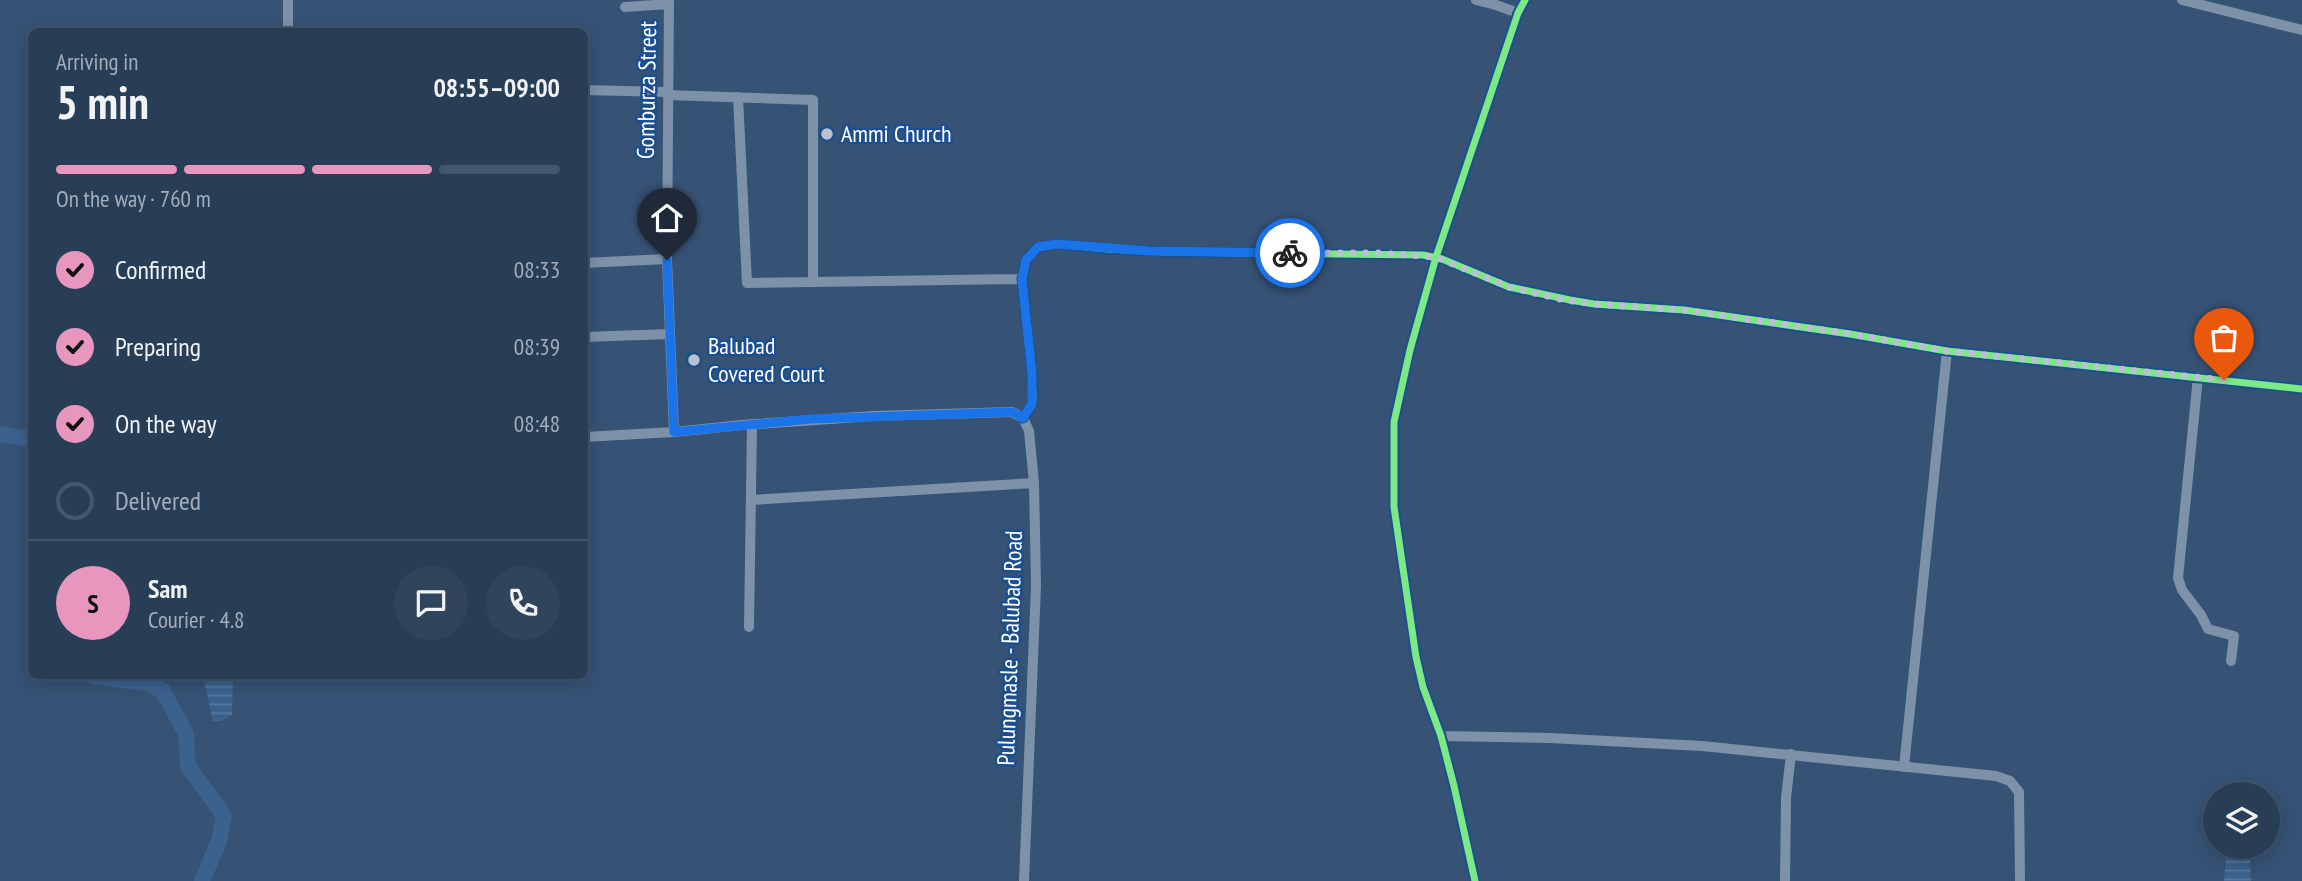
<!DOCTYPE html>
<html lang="en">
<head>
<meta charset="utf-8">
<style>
  :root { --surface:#283e57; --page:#30455d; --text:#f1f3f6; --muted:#a5aeba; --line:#44576d; --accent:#e797bd }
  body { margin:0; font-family:"PT Sans Narrow",sans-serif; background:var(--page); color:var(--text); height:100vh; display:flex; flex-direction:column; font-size:26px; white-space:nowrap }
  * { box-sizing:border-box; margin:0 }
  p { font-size:23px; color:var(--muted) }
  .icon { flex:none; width:38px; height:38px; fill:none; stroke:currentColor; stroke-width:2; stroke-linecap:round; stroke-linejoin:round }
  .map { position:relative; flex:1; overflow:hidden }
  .side { position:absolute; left:28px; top:28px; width:560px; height:651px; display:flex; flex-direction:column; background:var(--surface); border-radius:10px; box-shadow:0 4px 18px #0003,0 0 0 2px var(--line) }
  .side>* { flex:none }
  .fabs { position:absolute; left:2203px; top:782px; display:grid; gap:14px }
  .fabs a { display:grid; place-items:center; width:77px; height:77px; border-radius:50%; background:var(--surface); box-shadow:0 4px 18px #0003,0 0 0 2px var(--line); font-size:35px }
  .pin { position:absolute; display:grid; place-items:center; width:60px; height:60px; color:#fff; margin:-72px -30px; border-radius:50% 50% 50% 0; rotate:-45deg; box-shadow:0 0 7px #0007 }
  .pin .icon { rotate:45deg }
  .courier { position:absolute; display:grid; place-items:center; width:70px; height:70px; margin:-35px; border:5px solid #1a73e8; border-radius:50%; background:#fff; color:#222; box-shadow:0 2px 9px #0007 }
  .headline em { font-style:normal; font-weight:700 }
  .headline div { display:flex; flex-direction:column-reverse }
  .headline { display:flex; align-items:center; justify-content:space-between; height:119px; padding:0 28px }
  h1 { font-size:46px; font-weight:700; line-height:52px }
  .bar { display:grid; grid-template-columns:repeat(4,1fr); gap:10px 7px; align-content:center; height:84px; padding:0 28px }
  .bar i { height:9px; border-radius:5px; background:var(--line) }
  .bar .selected { background:var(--accent) }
  .bar p { grid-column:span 4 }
  .line { display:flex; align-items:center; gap:18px; padding:0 28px; border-top:2px solid var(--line) }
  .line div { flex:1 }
  .round { display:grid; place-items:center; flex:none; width:74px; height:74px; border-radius:37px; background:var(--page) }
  ol { padding:0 28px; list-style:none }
  li { display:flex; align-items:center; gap:21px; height:77px }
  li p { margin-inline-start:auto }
  li .icon { padding:7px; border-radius:50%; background:var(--accent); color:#111; stroke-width:4 }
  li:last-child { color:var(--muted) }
  li i { width:38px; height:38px; border:4px solid var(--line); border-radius:50% }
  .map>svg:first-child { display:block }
  .water { fill:url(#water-rules) }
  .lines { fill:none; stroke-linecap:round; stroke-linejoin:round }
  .river { stroke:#3b618d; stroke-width:16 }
  .minor { stroke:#7d92a8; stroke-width:10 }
  .cycleway-casing { stroke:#1b4f8f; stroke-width:11 }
  .cycleway { stroke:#7ce984; stroke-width:7 }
  .done { stroke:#b9c2ce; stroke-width:7; stroke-dasharray:0 12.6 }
  .route { stroke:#1a73e8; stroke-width:9 }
  .poi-dot { fill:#b9c2ce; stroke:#1b4f8f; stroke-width:2.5 }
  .labels { text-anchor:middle; stroke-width:5; stroke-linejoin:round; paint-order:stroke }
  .street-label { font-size:24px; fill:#fff; stroke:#1b4f8f }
  .poi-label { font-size:24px; fill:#fff; stroke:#1b4f8f; text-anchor:start }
</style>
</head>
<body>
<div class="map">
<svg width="2302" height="881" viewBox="0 0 2302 881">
  <defs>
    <pattern id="water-rules" width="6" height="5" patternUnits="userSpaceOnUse" patternTransform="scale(1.75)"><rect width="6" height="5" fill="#3b618d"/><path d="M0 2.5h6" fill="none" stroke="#58799e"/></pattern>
  </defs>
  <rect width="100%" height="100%" fill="#365274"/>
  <path class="water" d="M203,676H233L232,715L221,721H213Z
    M2226,856L2243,857L2250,860L2251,881H2224Z"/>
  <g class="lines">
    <path class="river" d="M0,434L32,439
      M93,676L147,683L163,691L186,734L188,766L224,816L219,841L202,881"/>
    <path class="minor" d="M288,0V32
      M669,0L667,259L674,432
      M1476,0L1496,5L1518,13
      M2182,0L2302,30
      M625,7L669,4
      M584,90L667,92
      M667,95L813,100V281
      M738,97L747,283L1022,279
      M584,263L667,259
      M584,337L670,334
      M2198,377L2178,578L2182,590L2201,615L2208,629L2234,636L2231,661
      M1023,418L1032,404L1033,397L1032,374L1022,279L1026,260L1038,247L1057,244L1108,249L1170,252L1423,255L1442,259L1509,287L1570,300L1594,304L1684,310L1850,334L1947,351L2302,389
      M1023,418L1029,431L1034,483L1036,585L1024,881
      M584,437L674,432L742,425L873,416L1012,412L1023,418
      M751,500L1034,483
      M749,627L752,424
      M1441,736L1550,738L1702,746L1996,776L2010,781L2019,792L2020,881
      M1904,767L1947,351
      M1475,881L1454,786L1441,736L1423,687L1416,657L1394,507V422L1410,350L1436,257L1518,13L1525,0
      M1785,881L1786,798L1791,754"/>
    <g class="cycleway-casing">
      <path id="cycleway" d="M1023,418L1032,404L1033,397L1032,374L1022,279L1026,260L1038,247L1057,244L1108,249L1170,252L1423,255L1442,259L1509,287L1570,300L1594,304L1684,310L1850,334L1947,351L2302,389
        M1475,881L1454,786L1441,736L1423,687L1416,657L1394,507V422L1410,350L1436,257L1518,13L1525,0"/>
    </g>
    <use href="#cycleway" class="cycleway"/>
  </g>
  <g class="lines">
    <path class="done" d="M1290,253H1378L1436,257L1509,287L1564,300L1594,304L1684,310L1850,334L1947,351L2224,380"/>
    <path class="route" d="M667,260L674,432L811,419L1012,412L1023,418L1032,404V374L1022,279L1026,260L1038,247L1057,244L1149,251L1290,253"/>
  </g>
  <g class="poi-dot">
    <circle cx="827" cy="134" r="7"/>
    <circle cx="694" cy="360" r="7"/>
  </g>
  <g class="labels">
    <g class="street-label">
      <text transform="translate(647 90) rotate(-89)" y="8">Gomburza Street</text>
      <text transform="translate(1010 648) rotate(-88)" y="8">Pulungmasle - Balubad Road</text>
    </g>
    <g class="poi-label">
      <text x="841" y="142">Ammi Church</text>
      <text x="708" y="354">Balubad<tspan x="708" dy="28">Covered Court</tspan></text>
    </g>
  </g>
</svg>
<div class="fabs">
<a><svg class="icon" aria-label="layers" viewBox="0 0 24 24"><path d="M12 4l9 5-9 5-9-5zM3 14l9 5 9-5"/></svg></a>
</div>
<div class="pin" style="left:2224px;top:380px;background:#ea580c"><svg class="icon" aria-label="bag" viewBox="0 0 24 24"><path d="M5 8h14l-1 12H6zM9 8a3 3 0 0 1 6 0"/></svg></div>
<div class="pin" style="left:667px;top:260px;background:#1f2937"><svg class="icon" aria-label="home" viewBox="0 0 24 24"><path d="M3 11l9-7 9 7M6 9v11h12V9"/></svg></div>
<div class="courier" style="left:1290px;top:253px"><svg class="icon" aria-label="bike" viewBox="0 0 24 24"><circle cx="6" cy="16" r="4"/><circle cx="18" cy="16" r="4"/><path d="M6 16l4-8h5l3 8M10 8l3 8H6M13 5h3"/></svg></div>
<section class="side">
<div class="headline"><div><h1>5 min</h1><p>Arriving in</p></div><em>08:55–09:00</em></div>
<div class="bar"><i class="selected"></i><i class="selected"></i><i class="selected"></i><i></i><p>On the way · 760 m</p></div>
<ol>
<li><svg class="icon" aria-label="check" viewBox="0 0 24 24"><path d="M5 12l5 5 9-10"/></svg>Confirmed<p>08:33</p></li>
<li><svg class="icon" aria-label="check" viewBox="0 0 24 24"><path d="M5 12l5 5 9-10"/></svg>Preparing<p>08:39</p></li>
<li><svg class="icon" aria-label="check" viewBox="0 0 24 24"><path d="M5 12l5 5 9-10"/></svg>On the way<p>08:48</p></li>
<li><i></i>Delivered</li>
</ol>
<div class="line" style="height:126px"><b class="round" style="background:var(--accent);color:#111">S</b><div><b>Sam</b><p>Courier · 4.8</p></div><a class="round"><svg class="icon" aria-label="chat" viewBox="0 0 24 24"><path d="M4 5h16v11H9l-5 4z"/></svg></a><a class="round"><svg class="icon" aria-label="phone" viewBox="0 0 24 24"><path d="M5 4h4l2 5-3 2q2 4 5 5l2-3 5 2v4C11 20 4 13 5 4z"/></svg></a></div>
</section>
</div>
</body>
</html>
